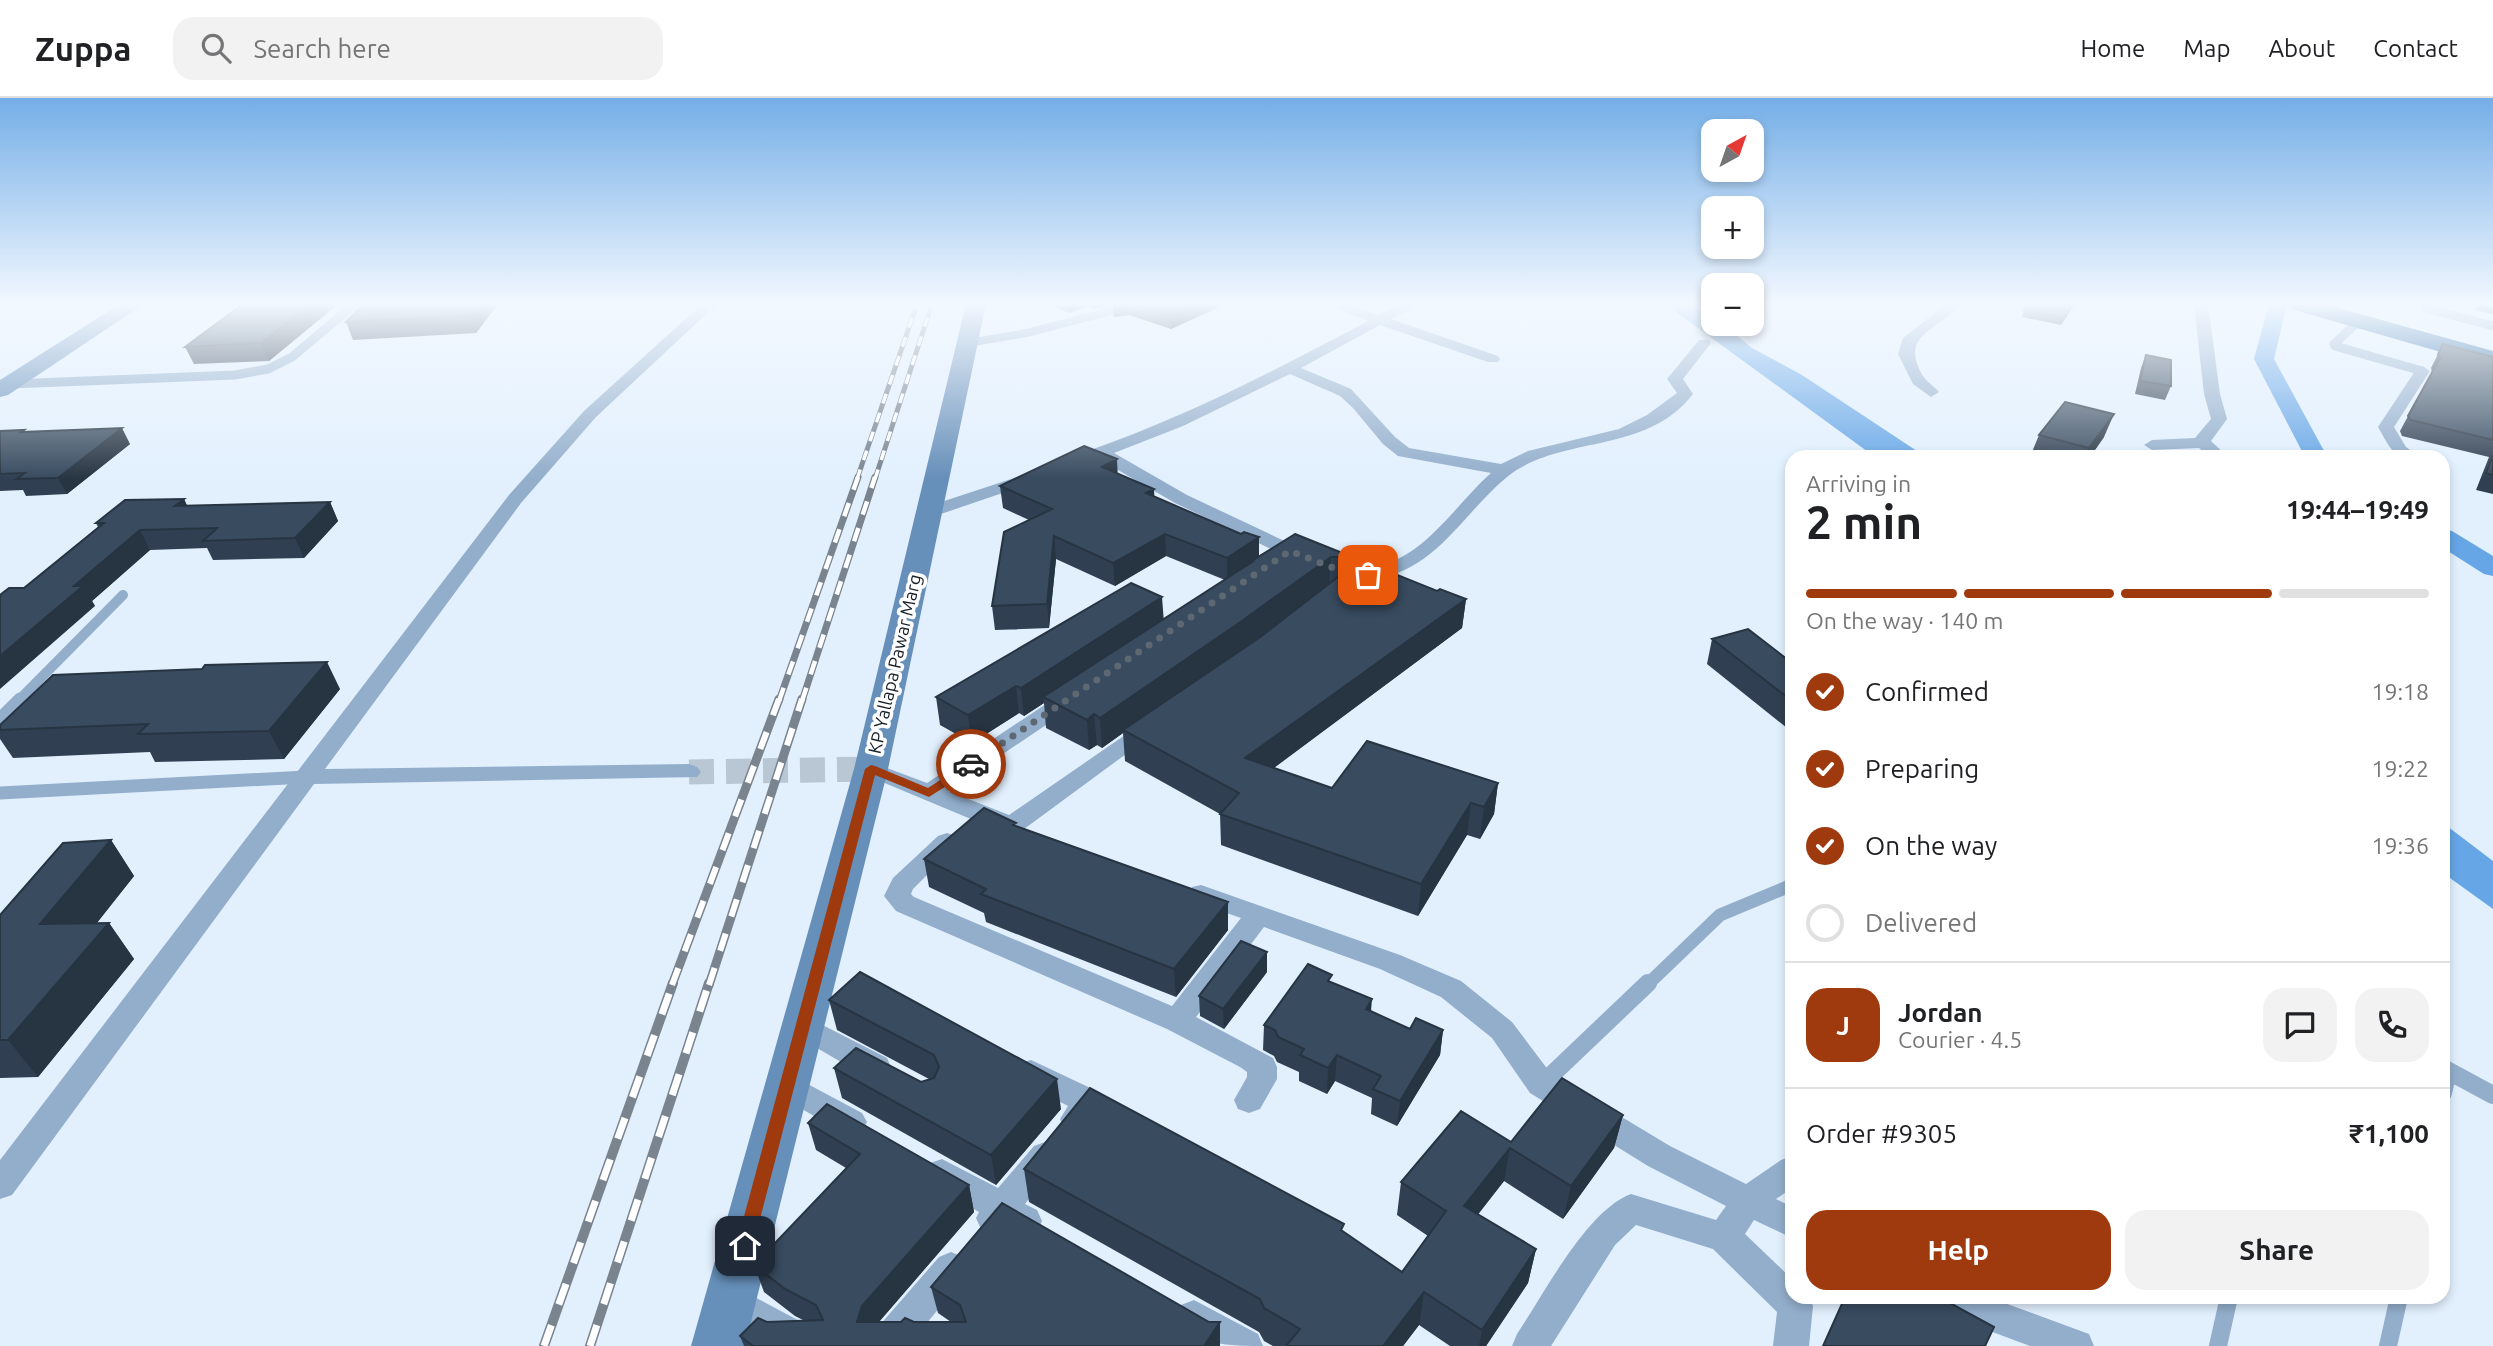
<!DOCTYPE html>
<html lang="en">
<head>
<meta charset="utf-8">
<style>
  :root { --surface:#fff; --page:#f2f2f2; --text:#202124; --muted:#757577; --line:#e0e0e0; --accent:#9f3a0e }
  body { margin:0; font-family:Ubuntu,sans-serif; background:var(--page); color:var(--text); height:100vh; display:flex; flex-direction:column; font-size:26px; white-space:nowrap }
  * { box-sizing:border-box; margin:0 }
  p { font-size:23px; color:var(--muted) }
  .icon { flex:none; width:38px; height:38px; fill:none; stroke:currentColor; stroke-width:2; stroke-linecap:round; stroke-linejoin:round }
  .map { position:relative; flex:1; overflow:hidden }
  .side { position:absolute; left:1785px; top:352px; width:665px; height:854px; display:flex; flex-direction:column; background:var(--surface); border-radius:21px; box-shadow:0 4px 10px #0003 }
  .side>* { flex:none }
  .needle { width:46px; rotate:40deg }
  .buttons { position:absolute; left:1701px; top:21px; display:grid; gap:14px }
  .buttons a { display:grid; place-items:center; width:63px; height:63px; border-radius:14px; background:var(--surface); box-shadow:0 4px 10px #0003; font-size:35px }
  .pin { position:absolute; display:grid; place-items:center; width:60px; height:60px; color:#fff; margin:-30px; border-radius:14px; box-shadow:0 4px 10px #0006 }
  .courier { position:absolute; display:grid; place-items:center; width:70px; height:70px; margin:-35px; border:5px solid #9f3a0e; border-radius:50%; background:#fff; color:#222; box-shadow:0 2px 9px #0007 }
  .summary em { font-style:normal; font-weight:700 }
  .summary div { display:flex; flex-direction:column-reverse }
  .summary { display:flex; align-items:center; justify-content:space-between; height:119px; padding:0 21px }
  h1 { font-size:46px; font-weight:700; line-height:52px }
  .bar { display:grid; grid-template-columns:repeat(4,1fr); gap:10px 7px; align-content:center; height:84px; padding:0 21px }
  .bar i { height:9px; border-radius:5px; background:var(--line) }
  .bar .current { background:var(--accent) }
  .bar p { grid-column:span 4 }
  .line { display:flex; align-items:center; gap:18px; padding:0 21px; border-top:2px solid var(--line) }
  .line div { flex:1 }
  .round { display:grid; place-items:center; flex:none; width:74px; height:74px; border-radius:21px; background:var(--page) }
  ol { padding:0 21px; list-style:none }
  li { display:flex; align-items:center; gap:21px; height:77px }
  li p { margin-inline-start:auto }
  li .icon { padding:7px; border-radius:50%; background:var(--accent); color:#fff; stroke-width:4 }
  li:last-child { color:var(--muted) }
  li i { width:38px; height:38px; border:4px solid var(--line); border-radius:50% }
  .cta { display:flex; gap:14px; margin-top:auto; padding:14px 21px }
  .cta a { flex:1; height:80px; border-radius:21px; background:var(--accent); color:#fff; font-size:28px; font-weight:700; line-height:80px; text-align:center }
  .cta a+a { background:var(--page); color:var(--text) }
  header { display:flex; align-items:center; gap:42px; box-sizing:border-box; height:98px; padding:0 35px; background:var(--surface); border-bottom:2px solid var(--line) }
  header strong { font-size:33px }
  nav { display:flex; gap:38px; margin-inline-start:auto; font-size:24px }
  .search { width:490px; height:63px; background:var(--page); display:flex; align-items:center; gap:18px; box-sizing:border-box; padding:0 24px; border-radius:21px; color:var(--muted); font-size:26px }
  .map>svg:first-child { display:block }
  .water { fill:#66a6e6 }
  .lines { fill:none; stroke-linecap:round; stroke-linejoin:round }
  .canal { fill:#66a6e6; fill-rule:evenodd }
  .street-tunnel { stroke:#b9c6d3; stroke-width:25; stroke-dasharray:25 12; stroke-linecap:butt }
  .lane-far3 { stroke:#93aecb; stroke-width:9 }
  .lane-far2 { stroke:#93aecb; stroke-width:10 }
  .lane-far1 { stroke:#93aecb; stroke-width:13 }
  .lane { stroke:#93aecb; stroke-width:18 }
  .street { fill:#93aecb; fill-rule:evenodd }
  .secondary { fill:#668fb9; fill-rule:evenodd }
  .highway { fill:#22639e; fill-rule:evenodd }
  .rail-far3-casing { stroke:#79848f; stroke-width:5 }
  .rail-far2-casing { stroke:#79848f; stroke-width:7 }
  .rail-far1-casing { stroke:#79848f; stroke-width:9 }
  .rail-casing { stroke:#79848f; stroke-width:10 }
  .rail-far3 { stroke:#fff; stroke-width:3.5; stroke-dasharray:10; stroke-linecap:butt }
  .rail-far2 { stroke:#fff; stroke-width:4.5; stroke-dasharray:14; stroke-linecap:butt }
  .rail-far1 { stroke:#fff; stroke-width:6; stroke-dasharray:18; stroke-linecap:butt }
  .rail { stroke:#fff; stroke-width:7; stroke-dasharray:22; stroke-linecap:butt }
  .wall { fill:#304052 }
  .shaded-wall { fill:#273442 }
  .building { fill:#384b5f; stroke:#273442; stroke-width:2 }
  .route { fill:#9f3a0e }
  .done { stroke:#5d6872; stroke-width:7; stroke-dasharray:0 12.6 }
  .labels { text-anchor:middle; stroke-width:7; stroke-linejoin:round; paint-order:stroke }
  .street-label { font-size:18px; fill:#161f27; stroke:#fff }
</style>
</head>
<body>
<header>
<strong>Zuppa</strong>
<div class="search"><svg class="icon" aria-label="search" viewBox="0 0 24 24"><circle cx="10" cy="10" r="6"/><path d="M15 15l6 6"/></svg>Search here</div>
<nav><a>Home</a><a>Map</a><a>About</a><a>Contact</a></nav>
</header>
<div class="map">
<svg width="2493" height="1248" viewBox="0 0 2493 1248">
  <rect width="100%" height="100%" fill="#e2f0fe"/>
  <path class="water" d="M1665,206C1685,206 1697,208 1713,220V226H1723L1752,250L1802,277L1926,359H1875Z
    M2443,725L2493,763V811L2443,775Z"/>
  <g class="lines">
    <path class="canal" d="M2269,206H2287L2274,261L2323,351L2332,359H2305L2254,261Z
      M2443,431L2452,433L2493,458V478L2484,476L2443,450Z"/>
    <path class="street-tunnel" d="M689,674L871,671"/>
    <path class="lane-far3" d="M2425,210L2493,228
      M2359,223L2334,246L2335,248L2422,273
      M10,286L235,277L268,271L292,259L355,206"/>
    <path class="lane-far2" d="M18,603L123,497"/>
    <path class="lane-far1" d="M0,621L20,601
      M0,695L306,679
      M1647,887L1720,817L1792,787"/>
    <path class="lane" d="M2443,970L2493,997
      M1542,986L1648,885
      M2443,995L2448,973
      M2218,1248L2229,1199
      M2388,1248L2399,1199"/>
    <path class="street" d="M702,206H717L596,319L521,405L325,671L689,666L697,669L701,674L697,679L314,686L12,1097L0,1101V1062L509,397L584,313Z
      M1122,206H1145L1143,209L1027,239L968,249L961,245L968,241L1026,231Z
      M1326,206H1346L1378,217L1402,206H1420L1391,221L1498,258L1500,261L1498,264H1488L1380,227L1301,270L1351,291L1395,339L1409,350L1501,366L1528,353L1619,331L1647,317L1677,295L1667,281L1699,242H1709L1711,245L1683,281L1693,296C1645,358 1560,336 1507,379C1464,414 1434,475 1374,480C1364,481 1355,484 1349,476L1352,472C1361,470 1370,470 1379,468C1426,457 1457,405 1491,375L1398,358L1383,346L1353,310L1340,298L1290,276L1183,328L1114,355L1187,397L1310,455L1313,459L1310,463H1296L1175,405L1099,361L1091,363L1083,358L1085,354C1184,320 1276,272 1368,223Z
      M1946,206H1961C1938,233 1898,236 1923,278C1927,284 1934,288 1939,294L1931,299L1913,286L1898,256L1903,240Z
      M2194,206H2208L2220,296L2227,321L2211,343L2228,359H2209L2199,350L2152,352L2144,347L2152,342L2195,340L2211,321L2204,296Z
      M2422,268L2430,273L2394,329L2406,349L2420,359C2391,359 2392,353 2378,329L2417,270Z
      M1029,375L1035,376L1038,380L1035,384L935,418L929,419L920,414L923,410Z
      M1069,594L1077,596L1080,601L1077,606L948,693L1009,717L1141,626H1157L1160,631L1020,734L1011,736L1002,734L863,676L859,671L863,666L871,664L927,685L1061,596Z
      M947,735L956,738L960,744L913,791L911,796L914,799L1172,908L1241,820L1192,803L1188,796L1192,789L1201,787L1400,857L1461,883L1512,924L1552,977L1670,1048L1746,1086L1781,1062L1792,1058V1090L1776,1101L1792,1109V1140L1754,1122L1745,1136L1792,1181V1199H1809L1813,1208L1809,1248H1773L1777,1214L1713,1151L1636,1127L1615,1147L1551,1248H1512L1517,1236C1544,1196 1587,1112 1631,1096L1716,1122L1726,1108L1648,1068L1530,995L1492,940L1441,899L1380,871L1264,829L1196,919L1273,960L1277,969V981L1260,1011L1249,1015L1238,1011L1234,1002L1247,979V974L1240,969L1167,931L896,813L884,798L893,780L938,738Z
      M803,917L887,960L891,969L887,978L876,981L865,978L793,936L788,928L793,920Z
      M1031,962L1101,995L1106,1004C1096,1023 1087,1038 1065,1030L1060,1021L1068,1008L1020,983L1016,974L1020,965Z
      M787,975L862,1015L867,1024L862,1033L851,1037L840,1033L776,996L772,987L776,978Z
      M1045,1044L1056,1048L1061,1058L1025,1106L1037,1112L1042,1123L1037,1134L1025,1138L1006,1129L993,1135L981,1131L976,1120L979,1114L930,1085L926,1075L930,1065L942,1061L998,1090L1034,1048Z
      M951,1154L963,1159L968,1170L963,1181L908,1248H867L872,1236L939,1159Z
      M730,1186L824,1236L829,1248H777L718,1214L712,1202L718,1190Z
      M1925,1199H1988L2089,1236L2094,1248H2030L1931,1211Z
      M1194,1202L1258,1236L1263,1248C1232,1248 1191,1248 1176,1219L1181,1207Z"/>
    <path class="secondary" d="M120,206H144L8,297L0,299V282Z
      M966,206H986L888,671L745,1248H691L854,671Z"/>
    <path class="highway" d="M2287,206H2324L2493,253V269L2291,211Z"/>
    <g class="rail-far3-casing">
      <path id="rail-far3" d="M857,381L917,206
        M875,381L932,206"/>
    </g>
    <g class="rail-far2-casing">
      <path id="rail-far2" d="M779,603L858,379
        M802,603L875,379"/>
    </g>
    <g class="rail-far1-casing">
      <path id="rail-far1" d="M672,887L779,601
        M709,887L802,601"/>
    </g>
    <g class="rail-casing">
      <path id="rail" d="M544,1248L673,885
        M590,1248L709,885"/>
    </g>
    <use href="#rail-far3" class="rail-far3"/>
    <use href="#rail-far2" class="rail-far2"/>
    <use href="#rail-far1" class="rail-far1"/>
    <use href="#rail" class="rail"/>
  </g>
  <path class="wall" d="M338,206L269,263L194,266L185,249Z
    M364,206H498L476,235L353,242L346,224Z
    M1048,206H1112L1094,211L1088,208L1069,215Z
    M1113,206H1217V210L1171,231L1129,217L1114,219Z
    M2075,206L2061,227L2022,219L2024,212Z
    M2478,206H2493V216L2475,212Z
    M2443,246L2493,259V396L2476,392L2489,359L2402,338L2400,333L2432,274L2431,270Z
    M2146,257L2171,288L2165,302L2135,296L2141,270Z
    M24,332L25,334L130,346L67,396L26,398L23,392L0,393V333Z
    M2039,337L2104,339L2090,359H2030Z
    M1118,375L1154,399L1259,458L1295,436L1437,493L1466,501L1462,530L1274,670L1332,690L1498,685L1494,716L1480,741L1467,737L1418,818L1221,747L1220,716L1125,663L1123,635L1102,650L1097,647L1089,652L1046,630L1044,605L1024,618L1019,615L972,645L940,627L936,599L1163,521L1225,482L1166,458L1115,488L1056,461L1049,530L995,532L992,508L1029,422L1003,410L1000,388Z
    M184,401L187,408L330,404L338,423L304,460L213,462L207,450L150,452L92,503L95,508L24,490L98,429L96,425Z
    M1712,541L1792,565V634L1707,566Z
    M340,591L284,661L155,664L150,654L13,660L0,641V627Z
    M1017,728L1228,804V832L1176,899L986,824L984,815L929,789L924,761Z
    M111,742L134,778L97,825H109L134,861L38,979L0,980V817Z
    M1267,874L1224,931L1200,918L1199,898Z
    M1331,884L1371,914L1410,931L1443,932L1440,957L1397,1028L1371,1016L1372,1000L1335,983L1327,996L1299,983V974L1277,964L1274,958L1263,952L1264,927Z
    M829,902L1061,1011L996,1087L842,1000L834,970L921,984L929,981L837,932Z
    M1623,1017L1614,1050L1563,1121L1504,1083L1478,1116L1536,1151L1528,1185L1486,1248H1450L1419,1227L1403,1248H1273L1264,1243L1259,1234L1029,1104L1024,1071L1344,1134L1402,1174L1428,1138L1397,1117L1401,1084L1511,1044Z
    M808,1025L969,1087L974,1114L879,1224H951L938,1215L931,1189L1209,1224H1220V1248H744L740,1238L767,1224L805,1223L795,1218L764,1194L754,1167L846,1070L816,1052Z"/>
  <path class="shaded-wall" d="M310,206H338L269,263L261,245Z
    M479,206H498L476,235L470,218Z
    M1068,206H1088V208L1069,215Z
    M1094,206H1112L1094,211Z
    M1113,206H1128L1129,217L1114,219Z
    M1196,206H1217V210L1171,231L1170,217Z
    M2073,206H2075L2061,227L2064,220Z
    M2114,316L2104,339L2090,359H2085L2089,350Z
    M122,330L130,346L67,396L58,380Z
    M1117,361L1118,383L1102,369Z
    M1154,391L1155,413L1146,395Z
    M184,401L193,420L175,408Z
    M330,404L338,423L304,460L295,440Z
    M140,432L150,452L92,503L95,508L0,591V558L74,488Z
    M1165,436L1166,458L1115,488L1113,465Z
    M1054,438L1056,461L1049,530L1047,506Z
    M1259,439V462L1250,464V468L1227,483V460Z
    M1331,459L1329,487L1239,555L1123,632V635L1102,650L1100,620Z
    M1162,499L1164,525L1043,599L1044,605L1024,618L1021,590Z
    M1466,501L1462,530L1245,691V660Z
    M327,564L340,591L284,661L269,633Z
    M1016,588L1019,615L972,645L968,617Z
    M1094,616L1097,647L1089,652L1087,622Z
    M1498,685L1494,716L1480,741L1484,709Z
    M1471,705L1467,737L1418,818L1421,786Z
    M111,742L134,778L66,863L40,826Z
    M1228,804V832L1176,899L1174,871Z
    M109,825L134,861L38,979L8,942Z
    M1267,854V874L1224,931L1223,911Z
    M1372,901L1370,926L1366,911Z
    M1443,932L1440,957L1397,1028L1400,1003Z
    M1337,957L1335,983L1327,996L1328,970Z
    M1057,981L1061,1011L996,1087L991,1057Z
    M1623,1017L1614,1050L1563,1121L1571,1088Z
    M1510,1050L1504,1083L1459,1141L1464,1108Z
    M969,1087L974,1114L870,1234L857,1224L862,1208Z
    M1536,1151L1528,1185L1486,1248H1479L1482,1232Z
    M1424,1194L1419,1227L1403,1248H1383Z
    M1220,1224V1248H1204Z"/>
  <path class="building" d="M243,206H310L261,245L185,249Z
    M364,206H479L470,218L346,224Z
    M1135,206H1196L1170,217Z
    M2028,206H2073L2064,220L2024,212Z
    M2443,246L2493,259V342L2411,322L2408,318L2440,260L2438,256Z
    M2146,257L2171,262V288L2140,283Z
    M2065,304L2114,316L2089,350L2039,337Z
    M122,330L58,380L17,381L25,375L0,376V333L24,332L21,334Z
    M1084,348L1117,361L1102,369L1154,391L1146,395L1241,436L1244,434L1259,439L1227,460L1165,436L1113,465L1054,438L1047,506L992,508L1004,434L1052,411L1000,388Z
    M2220,353L2228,359H2166L2160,354Z
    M2493,357V377L2486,375Z
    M184,401L175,408L330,404L295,440L203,443L217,430L140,432L74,488H83L0,558V497L9,490H24L104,425H96L125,402Z
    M1295,436L1437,493L1440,491L1466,501L1245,660L1332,690L1367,643L1498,685L1484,709L1471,705L1421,786L1220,716L1239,695L1123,632L1259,540L1348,471L1352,465L1349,459H1331L1239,525L1100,620L1094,616L1087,622L1043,599L1252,464H1250Z
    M1131,485L1162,499L1021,590L1016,588L968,617L936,599Z
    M1748,531L1792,565V603L1712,541Z
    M327,564L269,633L138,636L148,626L0,632V627L53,577L202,571L205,567Z
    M984,710L1016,725L1013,727L1228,804L1174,871L981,796L986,791L924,761Z
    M111,742L40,826L109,825L8,942H0V817L63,745Z
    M1241,843L1267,854L1223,911L1199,898Z
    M1308,866L1332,877L1328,883L1372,901L1366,911L1410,931L1416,920L1443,932L1400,1003L1373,991L1381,978L1337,957L1328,970L1300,957L1304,951L1278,939L1275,932L1264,927Z
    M860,874L1057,981L991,1057L834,970L856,950L921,984L934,980L939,969L934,957L829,902Z
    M1562,980L1623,1017L1571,1088L1510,1050L1464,1108L1536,1151L1482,1232L1424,1194L1383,1248H1286L1300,1231L1264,1210L1260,1201L1024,1071L1090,990L1344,1126L1341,1132L1402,1174L1446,1113L1401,1084L1461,1013L1511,1044Z
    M827,1006L969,1087L862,1208L857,1224H901L905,1220L914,1224H966L960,1207L931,1189L1002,1105L1209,1224H1220L1204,1248H753L740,1238L758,1220L767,1224L823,1222L816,1207L785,1191L754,1167L860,1056L808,1025Z
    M1845,1199H1939L1994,1229L1985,1248H1823Z"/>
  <linearGradient id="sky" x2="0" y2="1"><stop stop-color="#74aee7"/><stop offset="0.54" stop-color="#f2f8ff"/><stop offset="1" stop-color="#f2f8ff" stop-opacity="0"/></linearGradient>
  <rect width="2493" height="381" fill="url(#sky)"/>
  <path class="route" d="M971,662L976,663V669L929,699L875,677L753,1148L751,1154L745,1156L739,1154L736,1148L865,671L871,667L875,668L928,690Z"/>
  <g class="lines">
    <path class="done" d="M971,666L1290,453L1339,472L1368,477"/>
  </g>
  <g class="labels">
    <g class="street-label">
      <text transform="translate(895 566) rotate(-77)" y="6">KP Yallapa Pawar Marg</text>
    </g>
  </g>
</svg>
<div class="buttons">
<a><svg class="needle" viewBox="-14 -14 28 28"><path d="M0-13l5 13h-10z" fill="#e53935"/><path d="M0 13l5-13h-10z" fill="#757577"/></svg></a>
<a>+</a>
<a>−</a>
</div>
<div class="pin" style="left:1368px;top:477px;background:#ea580c"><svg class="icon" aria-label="bag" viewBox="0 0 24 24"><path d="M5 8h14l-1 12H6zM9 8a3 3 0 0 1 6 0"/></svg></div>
<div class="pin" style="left:745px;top:1148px;background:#1f2937"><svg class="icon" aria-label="home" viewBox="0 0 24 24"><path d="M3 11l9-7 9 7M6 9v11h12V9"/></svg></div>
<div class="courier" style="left:971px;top:666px"><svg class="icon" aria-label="car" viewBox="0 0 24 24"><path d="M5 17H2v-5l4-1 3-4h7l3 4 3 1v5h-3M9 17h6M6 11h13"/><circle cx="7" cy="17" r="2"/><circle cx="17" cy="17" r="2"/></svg></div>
<section class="side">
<div class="summary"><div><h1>2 min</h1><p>Arriving in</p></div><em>19:44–19:49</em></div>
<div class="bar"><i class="current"></i><i class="current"></i><i class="current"></i><i></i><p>On the way · 140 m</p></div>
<ol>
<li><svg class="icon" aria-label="check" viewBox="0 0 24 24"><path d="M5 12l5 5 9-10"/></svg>Confirmed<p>19:18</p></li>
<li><svg class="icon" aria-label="check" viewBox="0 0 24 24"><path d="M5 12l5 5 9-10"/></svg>Preparing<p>19:22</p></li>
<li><svg class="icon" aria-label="check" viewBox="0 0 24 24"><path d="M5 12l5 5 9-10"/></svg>On the way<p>19:36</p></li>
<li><i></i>Delivered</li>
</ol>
<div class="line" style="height:126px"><b class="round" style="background:var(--accent);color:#fff">J</b><div><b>Jordan</b><p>Courier · 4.5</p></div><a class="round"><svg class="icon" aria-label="chat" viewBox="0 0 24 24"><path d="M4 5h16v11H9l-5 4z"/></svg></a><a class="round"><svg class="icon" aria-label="phone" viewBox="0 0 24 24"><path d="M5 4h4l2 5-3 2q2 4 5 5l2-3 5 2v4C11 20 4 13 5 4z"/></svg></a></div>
<div class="line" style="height:91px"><div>Order #9305</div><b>₹1,100</b></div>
<div class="cta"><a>Help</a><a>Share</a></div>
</section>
</div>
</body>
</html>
